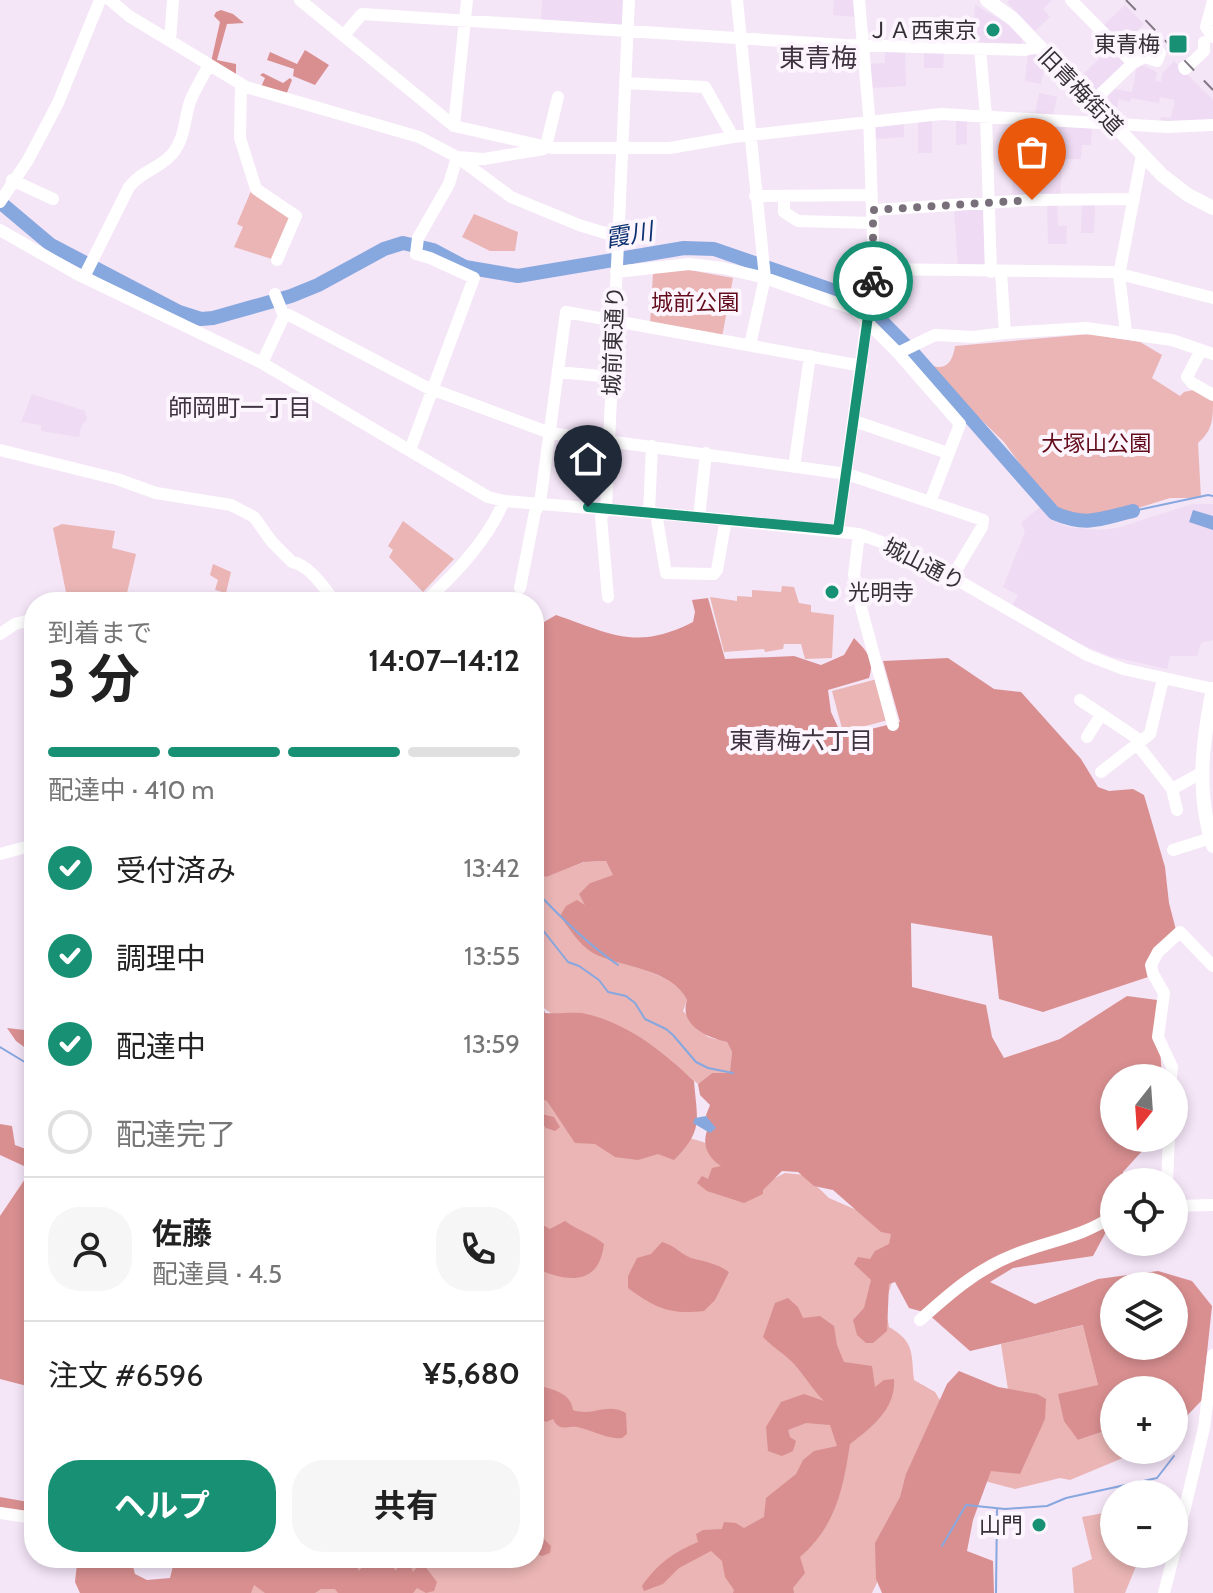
<!DOCTYPE html>
<html lang="ja">
<head>
<meta charset="utf-8">
<style>
  :root { --surface:#fff; --page:#f6f6f6; --text:#222; --muted:#767676; --line:#e0e0e0; --accent:#179074 }
  body { margin:0; font-family:Cabin,"Noto Sans JP",sans-serif; background:var(--page); color:var(--text); height:100vh; display:flex; flex-direction:column; font-size:30px; white-space:nowrap }
  * { box-sizing:border-box; margin:0 }
  p { font-size:26px; color:var(--muted) }
  .icon { flex:none; width:44px; height:44px; fill:none; stroke:currentColor; stroke-width:2; stroke-linecap:round; stroke-linejoin:round }
  .map { position:relative; flex:1; overflow:hidden }
  .panel { position:absolute; left:24px; top:592px; width:520px; height:976px; display:flex; flex-direction:column; background:var(--surface); border-radius:32px; box-shadow:0 4px 12px #0003 }
  .panel>* { flex:none }
  .needle { width:52px; rotate:197deg }
  .tools { position:absolute; left:1100px; top:1064px; display:grid; gap:16px }
  .tools a { display:grid; place-items:center; width:88px; height:88px; border-radius:50%; background:var(--surface); box-shadow:0 4px 12px #0003; font-size:40px }
  .pin { position:absolute; display:grid; place-items:center; width:68px; height:68px; color:#fff; margin:-82px -34px; border-radius:50% 50% 50% 0; rotate:-45deg; box-shadow:0 0 8px #0007 }
  .pin .icon { rotate:45deg }
  .courier { position:absolute; display:grid; place-items:center; width:80px; height:80px; margin:-40px; border:6px solid #179074; border-radius:50%; background:#fff; color:#222; box-shadow:0 2px 10px #0007 }
  .overview em { font-style:normal; font-weight:700 }
  .overview div { display:flex; flex-direction:column-reverse }
  .overview { display:flex; align-items:center; justify-content:space-between; height:136px; padding:0 24px }
  h1 { font-size:52px; font-weight:700; line-height:60px }
  .bar { display:grid; grid-template-columns:repeat(4,1fr); gap:12px 8px; align-content:center; height:96px; padding:0 24px }
  .bar i { height:10px; border-radius:6px; background:var(--line) }
  .bar .current { background:var(--accent) }
  .bar p { grid-column:span 4 }
  .line { display:flex; align-items:center; gap:20px; padding:0 24px; border-top:2px solid var(--line) }
  .line div { flex:1 }
  .round { display:grid; place-items:center; flex:none; width:84px; height:84px; border-radius:32px; background:var(--page) }
  ol { padding:0 24px; list-style:none }
  li { display:flex; align-items:center; gap:24px; height:88px }
  li p { margin-inline-start:auto }
  li .icon { padding:8px; border-radius:50%; background:var(--accent); color:#fff; stroke-width:4 }
  li:last-child { color:var(--muted) }
  li i { width:44px; height:44px; border:4px solid var(--line); border-radius:50% }
  .button { display:flex; gap:16px; margin-top:auto; padding:16px 24px }
  .button a { flex:1; height:92px; border-radius:32px; background:var(--accent); color:#fff; font-size:32px; font-weight:700; line-height:92px; text-align:center }
  .button a+a { background:var(--page); color:var(--text) }
  .map>svg:first-child { display:block }
  .built { fill:#efdbf4 }
  .green { fill:#eab5b4 }
  .forest { fill:#d98f90; fill-rule:evenodd }
  .water { fill:#87a7df }
  .lines { fill:none; stroke-linecap:round; stroke-linejoin:round }
  .stream { stroke:#87a7df; stroke-width:2 }
  .river { stroke:#87a7df; stroke-width:14 }
  .minor { stroke:#fff; stroke-width:12 }
  .major { stroke:#fff; stroke-width:14 }
  .rail { stroke:#837985; stroke-width:2; stroke-dasharray:14 14; stroke-linecap:butt }
  .done { stroke:#786f7a; stroke-width:8; stroke-dasharray:0 14.4 }
  .route { stroke:#179074; stroke-width:10 }
  .poi-dot { fill:#179074; stroke:#fcf5fd; stroke-width:3 }
  .labels { text-anchor:middle; stroke-width:8; stroke-linejoin:round; paint-order:stroke }
  .poi-label { font-size:22px; fill:#352f36; stroke:#fcf5fd; text-anchor:end }
  .street-label { font-size:22px; fill:#352f36; stroke:#fcf5fd }
  .park-label { font-size:22px; fill:#630b1a; stroke:#fcf5fd }
  .water-label { font-size:24px; font-style:italic; fill:#0b3070; stroke:#fcf5fd }
  .neighbourhood-label { font-size:24px; fill:#3f3342; stroke:#fcf5fd }
  .quarter-label { font-size:26px; fill:#3f3342; stroke:#fcf5fd }
</style>
</head>
<body>
<div class="map">
<svg width="1213" height="1593" viewBox="0 0 1213 1593">
  <rect width="100%" height="100%" fill="#f4e5f7"/>
  <path class="built" d="M542,0H623L622,26L541,22Z
    M834,0H853L855,17L833,15Z
    M1009,0H1052L1043,9L1050,17L1035,31L1007,2Z
    M975,5L1006,23L1023,40L1020,46L973,45Z
    M1125,5L1144,24L1123,44L1104,25Z
    M1112,47L1124,59V64L1097,90L1090,89L1079,78Z
    M885,50L905,51L906,86L871,88L869,64L885,63Z
    M924,51L944,52L943,68H924Z
    M1028,53L1038,56L1045,63L1041,84L1025,81Z
    M1174,61L1213,100V123L1160,124L1161,117L1171,118L1175,100L1160,97L1159,103L1131,98L1130,102L1119,99L1115,115L1105,105L1106,99L1115,89L1132,92L1136,70L1141,65L1157,72L1155,81L1161,82L1162,74Z
    M1039,93L1057,97L1053,115L1035,114Z
    M956,119H967V144L956,145Z
    M918,120H932V153H918Z
    M904,122V137L875,139L874,129L877,127Z
    M1014,122L1090,126L1092,130L1091,145H1082L1081,159H1062L1060,197L1012,199Z
    M1047,202H1057L1058,226H1067L1066,244H1048Z
    M1082,202L1095,203L1094,233H1081Z
    M984,206L987,265L958,267L954,207Z
    M32,394L85,411L87,419L81,427L79,437L41,431V425L21,422Z
    M1192,504H1213V640L1201,643L1197,656H1170L1167,669L1109,656L1072,640L1012,606L1018,595L1003,587L1025,532L1021,523L1040,507L1054,520L1067,527L1097,530L1117,528Z"/>
  <path class="green" d="M251,191L291,216L275,260L234,247L243,227L237,224Z
    M474,214L518,232L515,251H490L462,237Z
    M684,269L733,278L722,337L650,324L653,273Z
    M1090,334L1140,342L1162,355L1152,378L1180,396L1184,392L1198,389L1213,399C1213,419 1213,430 1198,443L1201,498H1170L1087,524L1071,520L1055,512L1004,442L928,368L931,365C947,372 953,360 955,346Z
    M403,521L454,559L423,592L389,557L393,550L388,546Z
    M62,524L115,531L112,548L136,554L125,602H68L53,528Z
    M213,564L231,572L226,593L215,590L218,580L210,575Z
    M782,586L794,587L799,603L811,605V612L834,615L832,658L805,659L801,644H784L783,649L765,652L764,649L724,652L710,597L737,601V596L752,597V590L781,592Z
    M877,679L888,720L843,732L832,691Z
    M606,861L614,875L590,883L618,960C641,971 675,975 687,1000L683,1011L708,1037L727,1042L732,1052L731,1074L712,1073L698,1084L653,1047L566,1024L534,1001V881L585,862Z
    M534,1089L680,1137C714,1140 740,1163 769,1181L785,1173L805,1175L829,1198L907,1232L885,1305L889,1327C915,1342 911,1353 914,1380L935,1392L949,1415L908,1518L872,1593H166L243,1558H534Z
    M1084,1325L1098,1385L1078,1440L1114,1428V1450H1142L1070,1480L1060,1478L1015,1489L981,1480L979,1458L1009,1396L1001,1344Z
    M1114,1511V1554H1141L1125,1593H1074L1072,1568L1092,1559L1082,1517Z"/>
  <path class="forest" d="M221,10L233,14L244,23L227,24L217,60L236,64V75L211,62L220,22L214,16L216,12Z
    M305,50L329,65L315,85L293,76L294,69L267,60L270,52L297,64Z
    M263,73L283,83L290,78L292,80L286,95L261,87L265,78L260,75Z
    M708,598L725,659L794,656L821,665L844,655L854,638C867,651 875,660 869,678L828,690L831,712L842,736L900,722L883,661L948,658L994,689L1021,692L1081,759L1098,787L1109,791L1133,789L1144,795L1165,867L1169,903L1176,930L1148,977L1043,1012L999,999L992,936L911,923L912,987L986,1005L992,1037L1004,1058L1060,1039L1127,996L1157,1000L1162,1078H1114V1138H1154L1123,1172V1182H1114V1217L1093,1256L1013,1268L990,1282L1035,1304L1098,1279L1158,1271L1192,1281L1212,1306L1202,1400L1183,1420L1174,1417V1390H1114V1428L1078,1440L1064,1421L1058,1394L1098,1385L1083,1325L970,1351L927,1313L909,1308L895,1282L889,1284L887,1331L873,1343H866L857,1335L853,1320L864,1308L871,1280L854,1264L858,1257L870,1259L875,1251L889,1244L891,1234L881,1232L833,1190L814,1186L798,1172L782,1171L763,1190V1194L744,1203L707,1191L697,1183L702,1176L708,1179L712,1168L721,1166C706,1156 701,1142 709,1126L706,1115L710,1105L700,1095L698,1084L712,1073H730L732,1052L727,1042C706,1037 679,1025 687,1000C671,968 622,968 593,953C579,945 569,928 560,916L566,906L577,900L585,905L579,894L590,883L613,875L606,861L584,862L546,877L534,874V637L544,622L556,615C612,634 636,651 693,622L695,612L692,600ZM1114,1286H1174V1346H1114Z
    M534,980L545,1013C556,1014 573,1012 582,1013C627,1022 662,1051 694,1081C697,1120 704,1130 674,1160L658,1154L638,1160L615,1157L595,1144L575,1143L547,1101L534,1096Z
    M7,1028L34,1031V1054L16,1041Z
    M534,1106L542,1114L554,1117L560,1127L555,1131L546,1128L540,1121H534Z
    M0,1124L12,1126L15,1145L34,1152V1449C23,1432 37,1407 31,1387L0,1379V1216L27,1176L24,1166L0,1155Z
    M534,1220L550,1229L565,1221C579,1231 592,1234 604,1244C599,1287 566,1282 535,1268Z
    M662,1242C676,1246 682,1255 691,1258C706,1262 716,1263 729,1272L715,1300L704,1311C670,1315 655,1308 628,1288V1276L637,1258L651,1254Z
    M788,1298L798,1307L803,1318L820,1316L834,1326L837,1345L844,1362L872,1366L875,1387L884,1380L894,1379C896,1409 872,1427 850,1444C843,1489 836,1526 800,1557L805,1573L793,1588L794,1593H733L734,1590L725,1577L722,1561L711,1551L679,1568L663,1584L644,1591L642,1586C657,1564 674,1552 698,1542L696,1534L703,1530L722,1529L724,1522L736,1523L744,1528L764,1517L766,1498L796,1474L803,1460L814,1451L837,1446L830,1425L806,1423L788,1430L790,1437L796,1441L793,1451L782,1456L768,1451L766,1427L781,1402L804,1394L824,1401C812,1389 805,1376 794,1364C785,1354 772,1347 763,1337L775,1303Z
    M959,1371L998,1387L1037,1394L1046,1399L1045,1419L1020,1474L991,1471L973,1520L967,1551L993,1561L994,1593H882L876,1579L875,1543L900,1497L906,1474L947,1384Z
    M534,1384C549,1389 571,1391 573,1410C593,1417 607,1402 626,1413L627,1434C622,1438 623,1439 615,1438C604,1437 588,1429 577,1427C570,1426 563,1430 557,1425C555,1423 554,1421 553,1419L546,1422L534,1415Z
    M0,1497L34,1503V1518L0,1511Z
    M534,1527L543,1531L544,1539L551,1546L550,1553L542,1556L534,1553Z
    M84,1558L105,1560L111,1567L114,1558L131,1559L135,1574L147,1580L170,1578L173,1566L164,1558L188,1561L192,1567L196,1558H357L358,1571L367,1564H375V1558H387L396,1571L401,1558L408,1559L413,1572L419,1565H424L437,1582L434,1591L426,1593L417,1588L413,1593H338L335,1589H321L315,1593H265L254,1585L251,1593H80L75,1582L77,1564Z"/>
  <path class="water" d="M1193,510L1213,516V530L1189,522Z
    M706,1116L716,1128L710,1133L693,1123L695,1118Z"/>
  <g class="lines">
    <path class="stream" d="M1133,511L1208,495L1213,496
      M534,889C560,917 586,943 618,965
      M534,919L568,962L579,966L599,980L608,992L626,996L635,1003L645,1019L666,1029L673,1035L696,1062L708,1068L733,1073
      M0,1047L28,1064L34,1072
      M942,1546L966,1505L1005,1509L1047,1506L1066,1498L1157,1478L1174,1456
      M996,1593L997,1510"/>
    <path class="river" d="M0,202L51,245L179,312L201,319L213,318L291,296L318,285L384,249L403,243L433,250L465,267L518,276L684,248L714,249L861,300L915,355L1054,513C1087,527 1100,519 1133,511"/>
    <path class="minor" d="M110,0L129,16L246,87L419,137L457,157L484,159L544,149
      M300,0L454,126L552,148H670L733,137L941,114L1168,127L1213,125
      M737,0L765,278L750,345
      M1071,0L1133,63L1092,102
      M1213,1L1206,27L1213,37
      M344,35L362,14L845,45L1025,50L1039,47
      M170,41L173,0
      M980,49L986,116L991,272
      M1124,52L1142,37L1160,53L1157,61L1145,57L1133,63
      M1184,67L1185,69L1204,51V42
      M625,83L705,87L733,137
      M241,85L240,138L256,189L296,216L277,260
      M454,126L467,0
      M546,146L558,97
      M12,180L53,199
      M755,196L872,195
      M784,196V212L798,221L873,223
      M0,202L28,160L58,103L100,0
      M873,210L1032,200L1134,199
      M0,230L77,274L262,363L488,497L504,501L699,517L859,534L909,552L1087,655L1123,669L1213,689
      M874,269L1112,272L1213,298
      M616,272L689,264L723,268L765,278L854,309L898,353L960,424L930,502
      M1001,272L1005,333
      M84,277L129,187C141,171 161,168 173,153C186,136 184,117 191,99C196,88 203,76 209,65
      M275,294L284,316L289,315L426,387L550,433L847,474L983,520L982,527L952,577
      M1126,332L1119,275L1142,155
      M1201,350L1187,377L1192,383L1213,395
      M898,353L935,335L973,337L1005,333L1086,328L1172,340L1213,354
      M262,363L284,316
      M558,372L612,377
      M854,421L948,453
      M0,450L117,479L156,493L231,505L254,517L272,542L292,562C310,565 324,588 335,602
      M410,450L474,278L430,258L416,254L418,238L449,184L457,157L511,197L579,225L618,237
      M794,467L810,356
      M649,512L652,446
      M656,513L666,573L714,574L717,570L726,519
      M699,517L706,453
      M838,530L874,269L869,115L859,0
      M859,534L854,575L862,611L893,725
      M520,588L535,512L540,503L566,312L862,366
      M608,597L601,517L606,509L629,0
      M425,602C455,574 488,540 504,501
      M0,634L15,624L34,619
      M1080,700L1141,741
      M1087,737L1101,715
      M1137,744L1172,789L1177,810
      M1101,772L1150,734L1163,679
      M1172,789L1201,773
      M1173,850L1211,838
      M0,854L34,845
      M1171,1078L1172,1067L1158,1037L1164,993L1153,974L1151,965L1158,952L1180,932L1213,966
      M1167,1182L1169,1138
      M1174,1206L1213,1205
      M920,1320C948,1295 976,1270 1011,1256C1046,1241 1082,1238 1114,1215
      M0,1513L34,1518
      M1174,1554L1204,1428L1213,1355
      M1164,1593L1174,1554"/>
    <path class="major" d="M987,0L1013,19L1162,175L1188,195L1213,208
      M1213,689C1202,743 1196,792 1213,846"/>
    <path class="rail" d="M1126,0L1213,90"/>
  </g>
  <g class="lines">
    <path class="done" d="M873,281V210L1032,200"/>
    <path class="route" d="M588,507L838,530L873,281"/>
  </g>
  <g class="poi-dot">
    <circle cx="993" cy="30" r="8"/>
    <rect x="1168" y="34" width="20" height="20" rx="4"/>
    <circle cx="832" cy="592" r="8"/>
    <circle cx="1039" cy="1525" r="8"/>
  </g>
  <g class="labels">
    <g class="poi-label">
      <text x="977" y="38">ＪＡ西東京</text>
      <text x="1160" y="52">東青梅</text>
      <text x="848" y="600" text-anchor="start">光明寺</text>
      <text x="1023" y="1533">山門</text>
    </g>
    <g class="street-label">
      <text transform="translate(1081 91) rotate(46)" y="8">旧青梅街道</text>
      <text transform="translate(613 341) rotate(-88)" y="8">城前東通り</text>
      <text transform="translate(924 564) rotate(27)" y="8">城山通り</text>
    </g>
    <g class="park-label">
      <text x="695" y="310">城前公園</text>
      <text x="1096" y="451">大塚山公園</text>
    </g>
    <g class="water-label">
      <text transform="translate(629 235) rotate(-10)" y="8">霞川</text>
    </g>
    <g class="neighbourhood-label">
      <text x="240" y="416">師岡町一丁目</text>
      <text x="801" y="749">東青梅六丁目</text>
    </g>
    <g class="quarter-label">
      <text x="818" y="67">東青梅</text>
    </g>
  </g>
</svg>
<div class="tools">
<a><svg class="needle" viewBox="-14 -14 28 28"><path d="M0-13l5 13h-10z" fill="#e53935"/><path d="M0 13l5-13h-10z" fill="#767676"/></svg></a>
<a><svg class="icon" aria-label="locate" viewBox="0 0 24 24"><circle cx="12" cy="12" r="6"/><path d="M12 2v4M12 18v4M2 12h4M18 12h4"/></svg></a>
<a><svg class="icon" aria-label="layers" viewBox="0 0 24 24"><path d="M12 4l9 5-9 5-9-5zM3 14l9 5 9-5"/></svg></a>
<a>+</a>
<a>−</a>
</div>
<div class="pin" style="left:1032px;top:200px;background:#ea580c"><svg class="icon" aria-label="bag" viewBox="0 0 24 24"><path d="M5 8h14l-1 12H6zM9 8a3 3 0 0 1 6 0"/></svg></div>
<div class="pin" style="left:588px;top:507px;background:#1f2937"><svg class="icon" aria-label="home" viewBox="0 0 24 24"><path d="M3 11l9-7 9 7M6 9v11h12V9"/></svg></div>
<div class="courier" style="left:873px;top:281px"><svg class="icon" aria-label="bike" viewBox="0 0 24 24"><circle cx="6" cy="16" r="4"/><circle cx="18" cy="16" r="4"/><path d="M6 16l4-8h5l3 8M10 8l3 8H6M13 5h3"/></svg></div>
<section class="panel">
<div class="overview"><div><h1>3 分</h1><p>到着まで</p></div><em>14:07–14:12</em></div>
<div class="bar"><i class="current"></i><i class="current"></i><i class="current"></i><i></i><p>配達中 · 410 m</p></div>
<ol>
<li><svg class="icon" aria-label="check" viewBox="0 0 24 24"><path d="M5 12l5 5 9-10"/></svg>受付済み<p>13:42</p></li>
<li><svg class="icon" aria-label="check" viewBox="0 0 24 24"><path d="M5 12l5 5 9-10"/></svg>調理中<p>13:55</p></li>
<li><svg class="icon" aria-label="check" viewBox="0 0 24 24"><path d="M5 12l5 5 9-10"/></svg>配達中<p>13:59</p></li>
<li><i></i>配達完了</li>
</ol>
<div class="line" style="height:144px"><a class="round"><svg class="icon" aria-label="person" viewBox="0 0 24 24"><circle cx="12" cy="8" r="4"/><path d="M4 21q1-7 8-7t8 7"/></svg></a><div><b>佐藤</b><p>配達員 · 4.5</p></div><a class="round"><svg class="icon" aria-label="phone" viewBox="0 0 24 24"><path d="M5 4h4l2 5-3 2q2 4 5 5l2-3 5 2v4C11 20 4 13 5 4z"/></svg></a></div>
<div class="line" style="height:104px"><div>注文 #6596</div><b>¥5,680</b></div>
<div class="button"><a>ヘルプ</a><a>共有</a></div>
</section>
</div>
</body>
</html>
